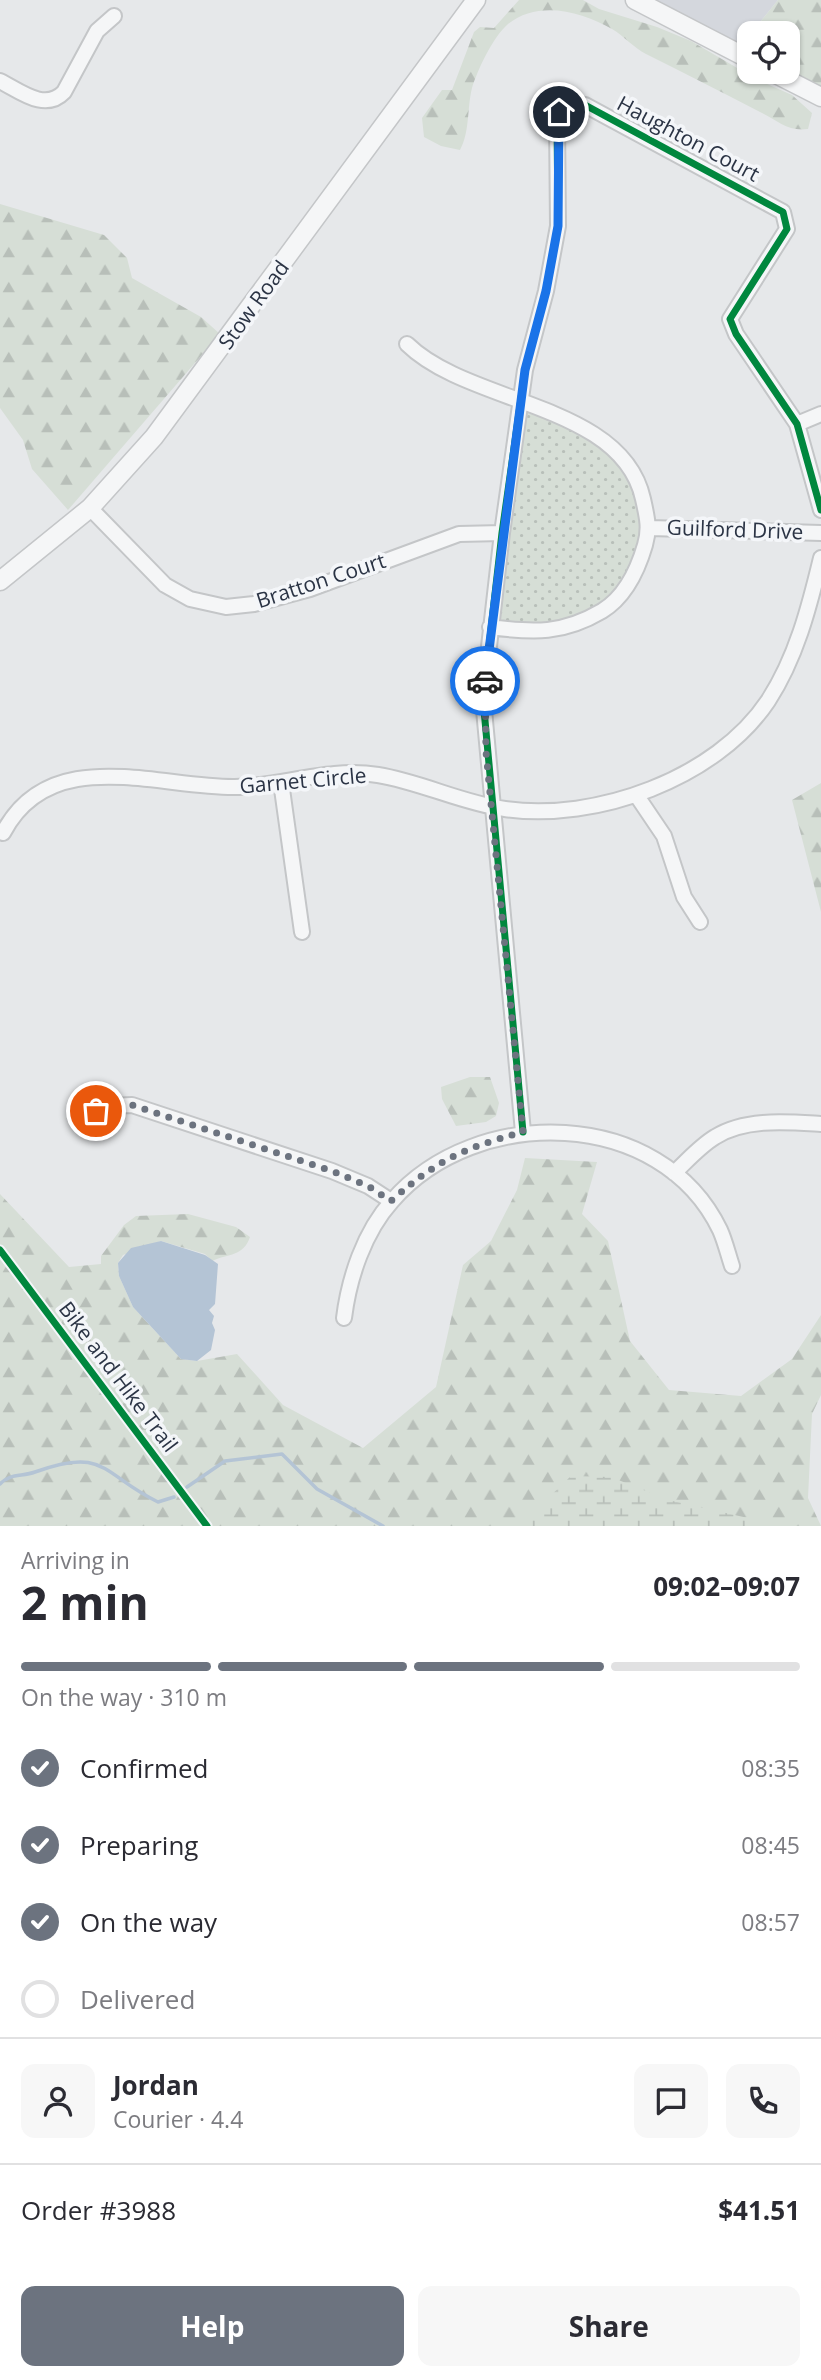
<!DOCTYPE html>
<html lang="en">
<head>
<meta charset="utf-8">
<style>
  :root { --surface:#fff; --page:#f7f7f7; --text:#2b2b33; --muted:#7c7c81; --line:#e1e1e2; --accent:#6c737f }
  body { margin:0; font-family:"Open Sans",sans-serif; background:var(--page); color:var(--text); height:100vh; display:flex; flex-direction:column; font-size:26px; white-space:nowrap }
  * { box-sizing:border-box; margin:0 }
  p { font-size:23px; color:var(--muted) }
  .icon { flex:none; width:38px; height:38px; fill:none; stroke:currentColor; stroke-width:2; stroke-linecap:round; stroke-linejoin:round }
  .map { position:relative; height:1526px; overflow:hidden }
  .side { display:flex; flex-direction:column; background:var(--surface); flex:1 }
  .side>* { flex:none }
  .buttons { position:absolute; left:737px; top:21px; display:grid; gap:14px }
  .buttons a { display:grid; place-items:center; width:63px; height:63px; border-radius:14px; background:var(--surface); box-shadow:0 2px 5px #0004; font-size:35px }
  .pin { position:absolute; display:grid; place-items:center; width:60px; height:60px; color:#fff; margin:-30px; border:4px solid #fff; border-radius:50%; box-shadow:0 2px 7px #0007 }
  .courier { position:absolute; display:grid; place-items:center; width:70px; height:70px; margin:-35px; border:5px solid #1a73e8; border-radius:50%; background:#fff; color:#222; box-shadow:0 2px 9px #0007 }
  .overview em { font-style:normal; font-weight:700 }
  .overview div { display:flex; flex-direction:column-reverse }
  .overview { display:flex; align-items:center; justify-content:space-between; height:119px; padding:0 21px }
  h1 { font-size:46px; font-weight:700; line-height:52px }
  .bar { display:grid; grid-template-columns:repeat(4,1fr); gap:10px 7px; align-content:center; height:84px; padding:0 21px }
  .bar i { height:9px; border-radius:5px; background:var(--line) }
  .bar .current { background:var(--accent) }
  .bar p { grid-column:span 4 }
  .line { display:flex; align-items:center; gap:18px; padding:0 21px; border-top:2px solid var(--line) }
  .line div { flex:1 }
  .round { display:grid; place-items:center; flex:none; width:74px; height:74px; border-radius:14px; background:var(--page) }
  ol { padding:0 21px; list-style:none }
  li { display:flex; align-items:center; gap:21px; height:77px }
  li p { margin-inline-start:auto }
  li .icon { padding:7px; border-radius:50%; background:var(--accent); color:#fff; stroke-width:4 }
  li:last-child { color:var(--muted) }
  li i { width:38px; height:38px; border:4px solid var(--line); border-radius:50% }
  .action { display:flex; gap:14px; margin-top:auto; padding:14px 21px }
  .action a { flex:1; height:80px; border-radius:14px; background:var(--accent); color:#fff; font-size:28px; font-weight:700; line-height:80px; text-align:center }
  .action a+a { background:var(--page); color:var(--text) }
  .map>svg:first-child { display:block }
  .built { fill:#d4d7dd }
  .forest { fill:url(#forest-firs) }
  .wetland { fill:url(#wetland-marsh) }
  .park { fill:url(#park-dots) }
  .water { fill:#b4c4d5 }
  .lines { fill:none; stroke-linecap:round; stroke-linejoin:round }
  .stream { stroke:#b4c4d5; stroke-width:3.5 }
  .minor-casing { stroke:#c4c6c8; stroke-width:18 }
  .tertiary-casing { stroke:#c4c6c8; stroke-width:21 }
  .minor { stroke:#f5f6f7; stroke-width:14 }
  .tertiary { stroke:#f5f6f7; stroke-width:18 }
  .cycleway-casing { stroke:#f4f6f9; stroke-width:11 }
  .cycleway { stroke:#00873e; stroke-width:7 }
  .done { stroke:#6c737f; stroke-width:7; stroke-dasharray:0 12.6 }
  .route { stroke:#1a73e8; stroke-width:9 }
  .labels { text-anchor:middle; stroke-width:7; stroke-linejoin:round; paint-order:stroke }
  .street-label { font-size:21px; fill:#2b3445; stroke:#f4f6f9 }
</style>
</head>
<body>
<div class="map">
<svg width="821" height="1526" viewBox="0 0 821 1526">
  <defs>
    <pattern id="forest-firs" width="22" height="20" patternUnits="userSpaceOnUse" patternTransform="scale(1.75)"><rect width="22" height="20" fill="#d6ded6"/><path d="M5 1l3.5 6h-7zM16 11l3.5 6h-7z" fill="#b8bfb9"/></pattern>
    <pattern id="wetland-marsh" width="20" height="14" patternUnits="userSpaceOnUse" patternTransform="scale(1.75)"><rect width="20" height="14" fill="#d6ded6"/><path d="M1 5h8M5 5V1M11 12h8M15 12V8" fill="none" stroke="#b8bfb9"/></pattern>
    <pattern id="park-dots" width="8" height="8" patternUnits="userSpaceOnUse" patternTransform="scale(1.75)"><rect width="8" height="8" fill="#d6ded6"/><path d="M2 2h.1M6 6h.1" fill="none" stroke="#b8bfb9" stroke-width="1.8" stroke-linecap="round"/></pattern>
  </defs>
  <rect width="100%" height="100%" fill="#e6e8ea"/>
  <path class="built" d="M647,0H778L756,27L755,33H749V53Z"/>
  <path class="forest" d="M519,0H583L599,9L657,27L691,41L756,79L792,95L812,113L808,129C788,132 777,120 760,112C722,92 684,73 646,54C634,48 624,36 612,29C581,11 538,0 508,24C493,37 478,69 472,88C467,108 470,132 460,150L441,146L424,137L422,118L442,90H452L474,32L480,27L494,28Z
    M778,0H821V91L788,72V33H755L756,27Z
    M0,204L104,235L127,258L132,278L201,317L220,334L68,510L32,469L23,440L0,408Z
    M821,783V912L792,800Z
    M470,1077H490L499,1103L496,1116L486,1122L456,1126L442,1099L441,1087Z
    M525,1158L597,1162L582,1214L608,1241L630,1341L669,1390L741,1396L792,1359L821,1315V1395L812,1414L808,1498L821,1526H0V1194L69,1267L101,1264V1256L124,1225L136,1216L188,1214L236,1227L250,1237C243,1257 229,1253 212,1261L205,1254L161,1241L123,1255L118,1263L119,1276L133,1307L181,1359L197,1361L237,1354L283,1405L363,1448L436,1387L463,1265L491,1241L517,1190Z"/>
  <path class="wetland" d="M571,1476L611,1477L668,1500L748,1518L764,1526H519Z"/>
  <path class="park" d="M521,402L568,421L625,459L650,528L626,587L585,621L490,627Z"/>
  <path class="water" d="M161,1241L205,1255L218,1264L215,1304L209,1310L214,1316L212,1323L215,1330L211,1350L197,1361L181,1359L133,1307L119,1276L118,1263L131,1248Z"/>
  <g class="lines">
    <path class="stream" d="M0,1484C10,1473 22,1477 35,1472C106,1446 102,1475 158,1502L174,1497
      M187,1487L225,1461L282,1454L317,1489L383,1526"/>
    <g class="minor-casing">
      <path id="minor" d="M0,81C20,91 45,112 64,92L97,31L114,16
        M407,344C469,405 622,403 643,499C647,517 650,528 645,545C638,569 625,597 602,611C563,634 534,633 490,627
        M797,424L821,414
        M90,508L165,585L190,599L226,607L254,604L310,589L459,534L502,533
        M650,528L821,533
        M281,782L302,932
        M637,796L664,836L684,897L700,922
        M3,833C50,743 158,788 235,787C283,786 329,767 378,775C421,782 462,803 505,809C595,822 716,779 768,701C796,658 809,608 821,558
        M96,1111L110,1106L132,1105L332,1171L368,1186L391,1201
        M523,1132L483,699L502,533L525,370L546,291L558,226L557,120L563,108L575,103L585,105L783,212L787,229L730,319L736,334L797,424L821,510
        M674,1173C687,1161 700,1146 715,1137C745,1118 787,1122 821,1124
        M344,1318C349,1278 364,1232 392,1201C476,1104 661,1107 720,1230C725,1241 728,1254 732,1266"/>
    </g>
    <g class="tertiary-casing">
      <path id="tertiary" d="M635,0L749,59
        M772,72L821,97
        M0,581L90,508L154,437L476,0"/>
    </g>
    <use href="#minor" class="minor"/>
    <use href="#tertiary" class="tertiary"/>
    <g class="cycleway-casing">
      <path id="cycleway" d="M523,1132L483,699L502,533L525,370L546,291L558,226L557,120L563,108L575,103L585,105L783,212L787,229L730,319L736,334L797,424L821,510
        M0,1250L207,1526"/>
    </g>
    <use href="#cycleway" class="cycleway"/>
  </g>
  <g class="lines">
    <path class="done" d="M96,1111L110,1106L132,1105L332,1171L368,1186L391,1201C437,1160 464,1148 523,1132L486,752L485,681"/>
    <path class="route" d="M485,681L525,370L546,291L558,226L559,112"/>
  </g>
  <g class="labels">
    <g class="street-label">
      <text transform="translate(688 139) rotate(28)" y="7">Haughton Court</text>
      <text transform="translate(254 305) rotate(-54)" y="7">Stow Road</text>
      <text transform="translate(735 530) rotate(2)" y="7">Guilford Drive</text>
      <text transform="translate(321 581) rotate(-18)" y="7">Bratton Court</text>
      <text transform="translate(303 781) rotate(-5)" y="7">Garnet Circle</text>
      <text transform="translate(118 1377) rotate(53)" y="7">Bike and Hike Trail</text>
    </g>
  </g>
</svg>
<div class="buttons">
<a><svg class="icon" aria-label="locate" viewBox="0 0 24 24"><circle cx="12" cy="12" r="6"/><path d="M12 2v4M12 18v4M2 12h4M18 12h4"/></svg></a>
</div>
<div class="pin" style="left:96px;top:1111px;background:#ea580c"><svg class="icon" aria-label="bag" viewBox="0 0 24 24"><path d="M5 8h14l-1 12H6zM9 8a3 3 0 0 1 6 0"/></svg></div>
<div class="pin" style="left:559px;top:112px;background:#1f2937"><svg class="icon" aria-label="home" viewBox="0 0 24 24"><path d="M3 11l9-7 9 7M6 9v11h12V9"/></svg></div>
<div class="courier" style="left:485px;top:681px"><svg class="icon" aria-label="car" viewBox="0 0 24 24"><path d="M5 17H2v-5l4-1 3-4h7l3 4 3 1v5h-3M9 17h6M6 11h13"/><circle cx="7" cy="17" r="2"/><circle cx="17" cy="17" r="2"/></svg></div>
</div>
<section class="side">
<div class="overview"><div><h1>2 min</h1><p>Arriving in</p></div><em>09:02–09:07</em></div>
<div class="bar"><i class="current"></i><i class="current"></i><i class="current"></i><i></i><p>On the way · 310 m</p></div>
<ol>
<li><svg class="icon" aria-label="check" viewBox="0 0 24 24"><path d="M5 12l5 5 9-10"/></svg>Confirmed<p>08:35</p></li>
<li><svg class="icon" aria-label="check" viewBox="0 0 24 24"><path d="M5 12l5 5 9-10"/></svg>Preparing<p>08:45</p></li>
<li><svg class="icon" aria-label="check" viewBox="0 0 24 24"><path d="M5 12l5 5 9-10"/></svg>On the way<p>08:57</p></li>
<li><i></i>Delivered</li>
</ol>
<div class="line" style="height:126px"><a class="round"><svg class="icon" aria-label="person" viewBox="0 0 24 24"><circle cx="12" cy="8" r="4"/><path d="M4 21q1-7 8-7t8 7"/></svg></a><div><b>Jordan</b><p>Courier · 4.4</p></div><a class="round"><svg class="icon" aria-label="chat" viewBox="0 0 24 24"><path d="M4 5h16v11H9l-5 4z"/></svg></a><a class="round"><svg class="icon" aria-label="phone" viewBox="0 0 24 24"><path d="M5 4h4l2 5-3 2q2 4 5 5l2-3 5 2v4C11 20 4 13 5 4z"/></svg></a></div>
<div class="line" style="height:91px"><div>Order #3988</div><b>$41.51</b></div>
<div class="action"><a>Help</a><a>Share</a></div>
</section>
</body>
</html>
